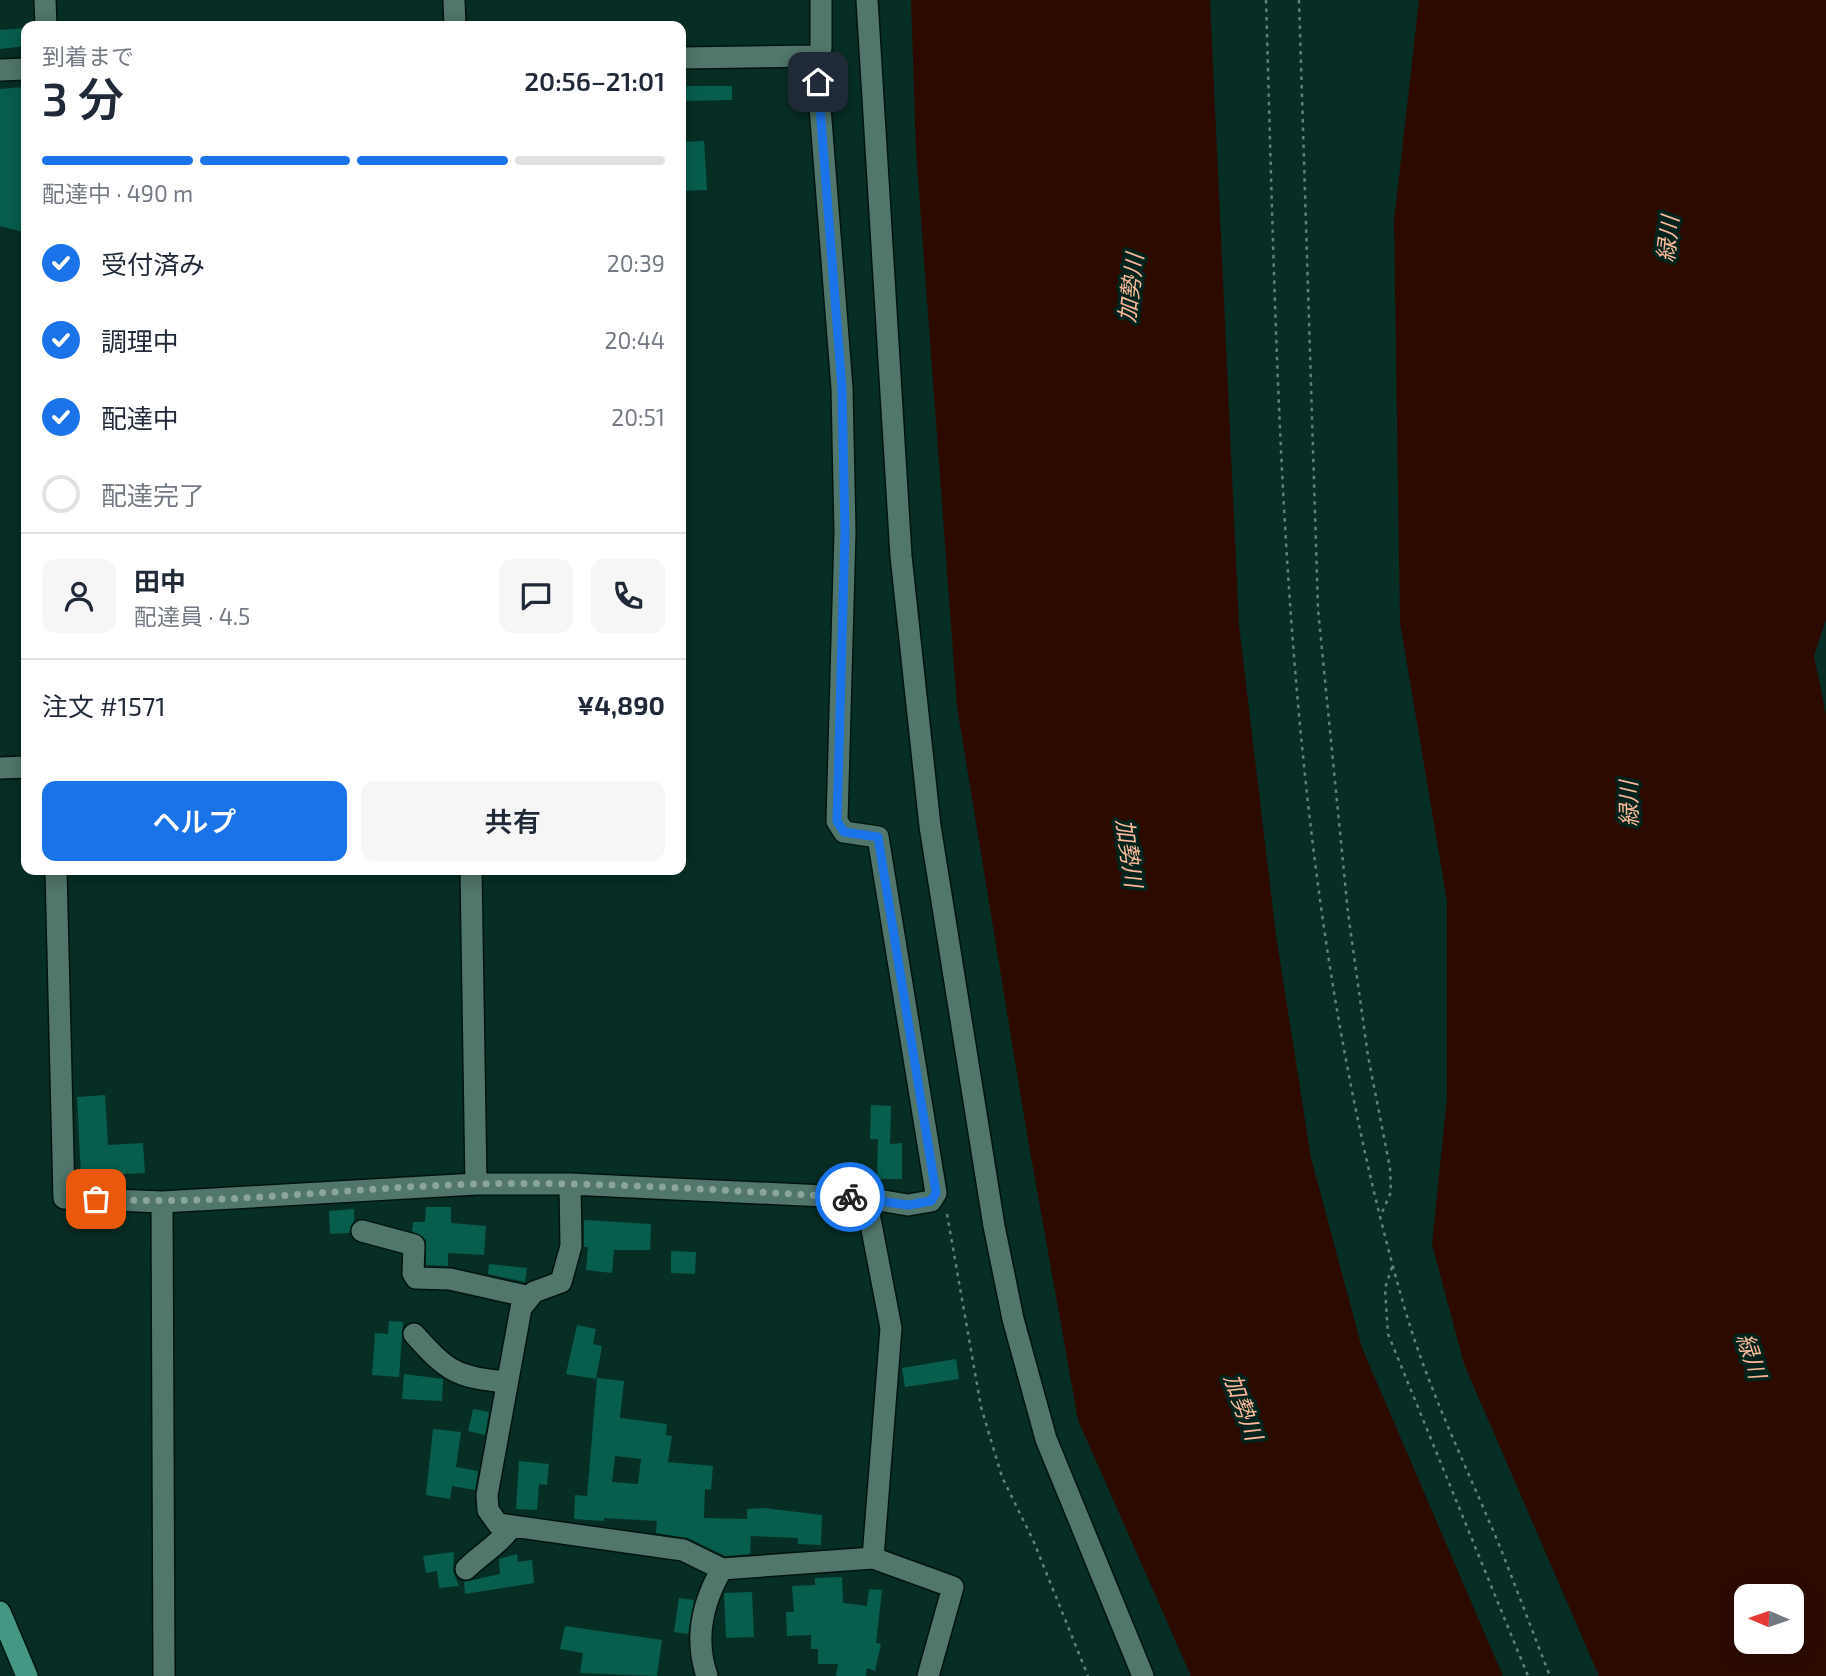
<!DOCTYPE html>
<html lang="ja">
<head>
<meta charset="utf-8">
<style>
  :root { --surface:#fff; --page:#f6f6f7; --text:#1f2937; --muted:#747a83; --line:#e0e1e3; --accent:#1a73e8 }
  body { margin:0; font-family:"Exo 2","Noto Sans JP",sans-serif; background:var(--page); color:var(--text); height:100vh; display:flex; flex-direction:column; font-size:26px; white-space:nowrap }
  * { box-sizing:border-box; margin:0 }
  p { font-size:23px; color:var(--muted) }
  .icon { flex:none; width:38px; height:38px; fill:none; stroke:currentColor; stroke-width:2; stroke-linecap:round; stroke-linejoin:round }
  .map { position:relative; flex:1; overflow:hidden }
  .drawer { position:absolute; left:21px; top:21px; width:665px; height:854px; display:flex; flex-direction:column; background:var(--surface); border-radius:14px; box-shadow:0 4px 18px #0003 }
  .drawer>* { flex:none }
  .needle { width:46px; rotate:272deg }
  .buttons { position:absolute; left:1734px; top:1584px; display:grid; gap:14px }
  .buttons a { display:grid; place-items:center; width:70px; height:70px; border-radius:14px; background:var(--surface); box-shadow:0 4px 18px #0003; font-size:35px }
  .pin { position:absolute; display:grid; place-items:center; width:60px; height:60px; color:#fff; margin:-30px; border-radius:14px; box-shadow:0 4px 10px #0006 }
  .courier { position:absolute; display:grid; place-items:center; width:70px; height:70px; margin:-35px; border:5px solid #1a73e8; border-radius:50%; background:#fff; color:#222; box-shadow:0 2px 9px #0007 }
  .head em { font-style:normal; font-weight:600 }
  .head div { display:flex; flex-direction:column-reverse }
  .head { display:flex; align-items:center; justify-content:space-between; height:119px; padding:0 21px }
  h1 { font-size:46px; font-weight:600; line-height:52px }
  .bar { display:grid; grid-template-columns:repeat(4,1fr); gap:10px 7px; align-content:center; height:84px; padding:0 21px }
  .bar i { height:9px; border-radius:5px; background:var(--line) }
  .bar .selected { background:var(--accent) }
  .bar p { grid-column:span 4 }
  .line { display:flex; align-items:center; gap:18px; padding:0 21px; border-top:2px solid var(--line) }
  .line div { flex:1 }
  .round { display:grid; place-items:center; flex:none; width:74px; height:74px; border-radius:14px; background:var(--page) }
  ol { padding:0 21px; list-style:none }
  li { display:flex; align-items:center; gap:21px; height:77px }
  li p { margin-inline-start:auto }
  li .icon { padding:7px; border-radius:50%; background:var(--accent); color:#fff; stroke-width:4 }
  li:last-child { color:var(--muted) }
  li i { width:38px; height:38px; border:4px solid var(--line); border-radius:50% }
  .action { display:flex; gap:14px; margin-top:auto; padding:14px 21px }
  .action a { flex:1; height:80px; border-radius:14px; background:var(--accent); color:#fff; font-size:28px; font-weight:600; line-height:80px; text-align:center }
  .action a+a { background:var(--page); color:var(--text) }
  .map>svg:first-child { display:block }
  .water { fill:#2c0a00; fill-rule:evenodd }
  .building { fill:#075e4d; fill-rule:evenodd }
  .lines { fill:none; stroke-linecap:round; stroke-linejoin:round }
  .minor-casing { stroke:#00140e; stroke-width:24 }
  .major-casing { stroke:#00140e; stroke-width:24 }
  .path { stroke:#63817a; stroke-width:2.5; stroke-dasharray:3.5 5; stroke-linecap:butt }
  .minor { stroke:#51766b; stroke-width:21 }
  .major { stroke:#449783; stroke-width:21 }
  .done { stroke:#8ba59e; stroke-width:7; stroke-dasharray:0 12.6 }
  .route { stroke:#1a73e8; stroke-width:9 }
  .labels { text-anchor:middle; stroke-width:7; stroke-linejoin:round; paint-order:stroke }
  .water-label { font-size:23px; font-style:italic; fill:#fbb99a; stroke:#00241b }
</style>
</head>
<body>
<div class="map">
<svg width="1826" height="1676" viewBox="0 0 1826 1676">
  <rect width="100%" height="100%" fill="#072e25"/>
  <path class="water" d="M911,0H1210L1239,625L1276,935L1311,1158L1362,1348L1503,1676H1191L1078,1420L1027,1134L957,707L916,151Z
    M1419,0H1826V619L1814,656L1826,714V1676H1599L1464,1364L1432,1244L1447,1097V901L1400,623L1394,221ZM1792,1596V1642H1746V1596Z"/>
  <path class="building" d="M26,28V46L0,49V30Z
    M681,86H732V100L681,101Z
    M26,87V233L0,226V89Z
    M704,141L707,190L681,191V142Z
    M105,1095L108,1145L143,1143L145,1173L81,1176L77,1097Z
    M871,1105L891,1106L890,1144L902,1143V1179H877L878,1139H870Z
    M426,1207H451V1223L486,1226L484,1255L448,1253V1266L426,1265V1240L412,1231L413,1222H425Z
    M354,1209V1221L349,1233L330,1234L329,1211Z
    M584,1220L651,1224L650,1250H614L612,1273L586,1270L588,1247H584Z
    M671,1251L696,1252L695,1274L671,1273Z
    M489,1264L527,1268L525,1282L488,1274Z
    M389,1321L403,1322L399,1377L372,1375L375,1333L388,1334Z
    M577,1325L596,1329L593,1344L602,1346L596,1379L566,1374Z
    M956,1359L959,1379L905,1387L902,1368Z
    M404,1374L443,1379L442,1401L402,1399Z
    M597,1378L624,1381L620,1418L667,1424L666,1435L672,1436L668,1462L713,1466L711,1490L705,1489L704,1518L747,1519V1509L764,1508L822,1515L821,1545L798,1544V1538L751,1536L750,1554L725,1556L688,1538L656,1533L657,1521L604,1518V1521L574,1519L575,1495L587,1496ZM615,1456L641,1459L638,1484L612,1482Z
    M473,1409L489,1412L485,1435L468,1431Z
    M433,1429L461,1432L456,1467L478,1471L475,1490L452,1486L450,1499L426,1495Z
    M519,1461L549,1464L547,1485L539,1484L537,1510L516,1509Z
    M454,1552L453,1571L459,1586L439,1588L437,1571L426,1573L423,1556Z
    M517,1554L518,1562L532,1560L534,1583L465,1594L464,1582L500,1574L499,1559Z
    M842,1577L843,1603L867,1606L869,1589L882,1590L876,1643L881,1644L875,1671L867,1668L866,1676H836L838,1664H818V1649H811V1635L787,1636L786,1612H794L792,1586L815,1585V1578Z
    M752,1592L754,1637L726,1638L724,1593Z
    M679,1598L694,1600L688,1634L674,1632Z
    M565,1626L662,1640L657,1676L580,1673L583,1653L560,1649Z"/>
  <g class="lines">
    <g class="minor-casing">
      <path id="minor" d="M45,0L46,26
        M454,0L455,26
        M867,0L901,556L930,826L994,1226L1013,1319L1046,1439L1143,1676
        M681,58L816,56
        M0,70L26,69
        M0,768L26,767
        M56,870L64,1198L162,1202L476,1184H570L866,1198L908,1205L931,1201L936,1193L878,837L844,832L837,821L845,532L842,388L816,56L821,48V0
        M471,870L476,1184
        M570,1184L571,1246L561,1282L534,1292L521,1308L487,1495L488,1510L498,1524L683,1550L722,1569L873,1558L891,1328L866,1198
        M162,1202L164,1676
        M362,1231L414,1245L413,1273L416,1278L450,1279L530,1297
        M414,1334C448,1372 456,1377 506,1382
        M873,1558L953,1587L928,1676
        M466,1569C481,1554 500,1544 512,1526
        M707,1676C694,1638 702,1603 722,1569"/>
    </g>
    <g class="major-casing">
      <path id="major" d="M0,1612L27,1676"/>
    </g>
    <path class="path" d="M1266,0C1279,435 1282,878 1402,1299C1426,1386 1466,1465 1500,1547C1517,1590 1533,1633 1550,1676
      M1299,0L1318,609L1348,913L1368,1056L1390,1168L1391,1192L1380,1217
      M947,1214L981,1407L1002,1477L1033,1540L1088,1676
      M1392,1267L1385,1288L1388,1334L1528,1676"/>
    <use href="#minor" class="minor"/>
    <use href="#major" class="major"/>
  </g>
  <g class="lines">
    <path class="done" d="M96,1199C224,1206 351,1187 478,1184C602,1181 726,1191 850,1197"/>
    <path class="route" d="M818,82L842,388L845,532L837,821L844,832L878,837L936,1193L931,1201L908,1205L850,1197"/>
  </g>
  <g class="labels">
    <g class="water-label">
      <text transform="translate(1668 239) rotate(-84)" y="8">緑川</text>
      <text transform="translate(1131 288) rotate(-83)" y="8">加勢川</text>
      <text transform="translate(1629 804) rotate(-91)" y="8">緑川</text>
      <text transform="translate(1129 853) rotate(82)" y="8">加勢川</text>
      <text transform="translate(1751 1356) rotate(72)" y="8">緑川</text>
      <text transform="translate(1243 1407) rotate(70)" y="8">加勢川</text>
    </g>
  </g>
</svg>
<div class="buttons">
<a><svg class="needle" viewBox="-14 -14 28 28"><path d="M0-13l5 13h-10z" fill="#e53935"/><path d="M0 13l5-13h-10z" fill="#747a83"/></svg></a>
</div>
<div class="pin" style="left:96px;top:1199px;background:#ea580c"><svg class="icon" aria-label="bag" viewBox="0 0 24 24"><path d="M5 8h14l-1 12H6zM9 8a3 3 0 0 1 6 0"/></svg></div>
<div class="pin" style="left:818px;top:82px;background:#1f2937"><svg class="icon" aria-label="home" viewBox="0 0 24 24"><path d="M3 11l9-7 9 7M6 9v11h12V9"/></svg></div>
<div class="courier" style="left:850px;top:1197px"><svg class="icon" aria-label="bike" viewBox="0 0 24 24"><circle cx="6" cy="16" r="4"/><circle cx="18" cy="16" r="4"/><path d="M6 16l4-8h5l3 8M10 8l3 8H6M13 5h3"/></svg></div>
<section class="drawer">
<div class="head"><div><h1>3 分</h1><p>到着まで</p></div><em>20:56–21:01</em></div>
<div class="bar"><i class="selected"></i><i class="selected"></i><i class="selected"></i><i></i><p>配達中 · 490 m</p></div>
<ol>
<li><svg class="icon" aria-label="check" viewBox="0 0 24 24"><path d="M5 12l5 5 9-10"/></svg>受付済み<p>20:39</p></li>
<li><svg class="icon" aria-label="check" viewBox="0 0 24 24"><path d="M5 12l5 5 9-10"/></svg>調理中<p>20:44</p></li>
<li><svg class="icon" aria-label="check" viewBox="0 0 24 24"><path d="M5 12l5 5 9-10"/></svg>配達中<p>20:51</p></li>
<li><i></i>配達完了</li>
</ol>
<div class="line" style="height:126px"><a class="round"><svg class="icon" aria-label="person" viewBox="0 0 24 24"><circle cx="12" cy="8" r="4"/><path d="M4 21q1-7 8-7t8 7"/></svg></a><div><b>田中</b><p>配達員 · 4.5</p></div><a class="round"><svg class="icon" aria-label="chat" viewBox="0 0 24 24"><path d="M4 5h16v11H9l-5 4z"/></svg></a><a class="round"><svg class="icon" aria-label="phone" viewBox="0 0 24 24"><path d="M5 4h4l2 5-3 2q2 4 5 5l2-3 5 2v4C11 20 4 13 5 4z"/></svg></a></div>
<div class="line" style="height:91px"><div>注文 #1571</div><b>¥4,890</b></div>
<div class="action"><a>ヘルプ</a><a>共有</a></div>
</section>
</div>
</body>
</html>
